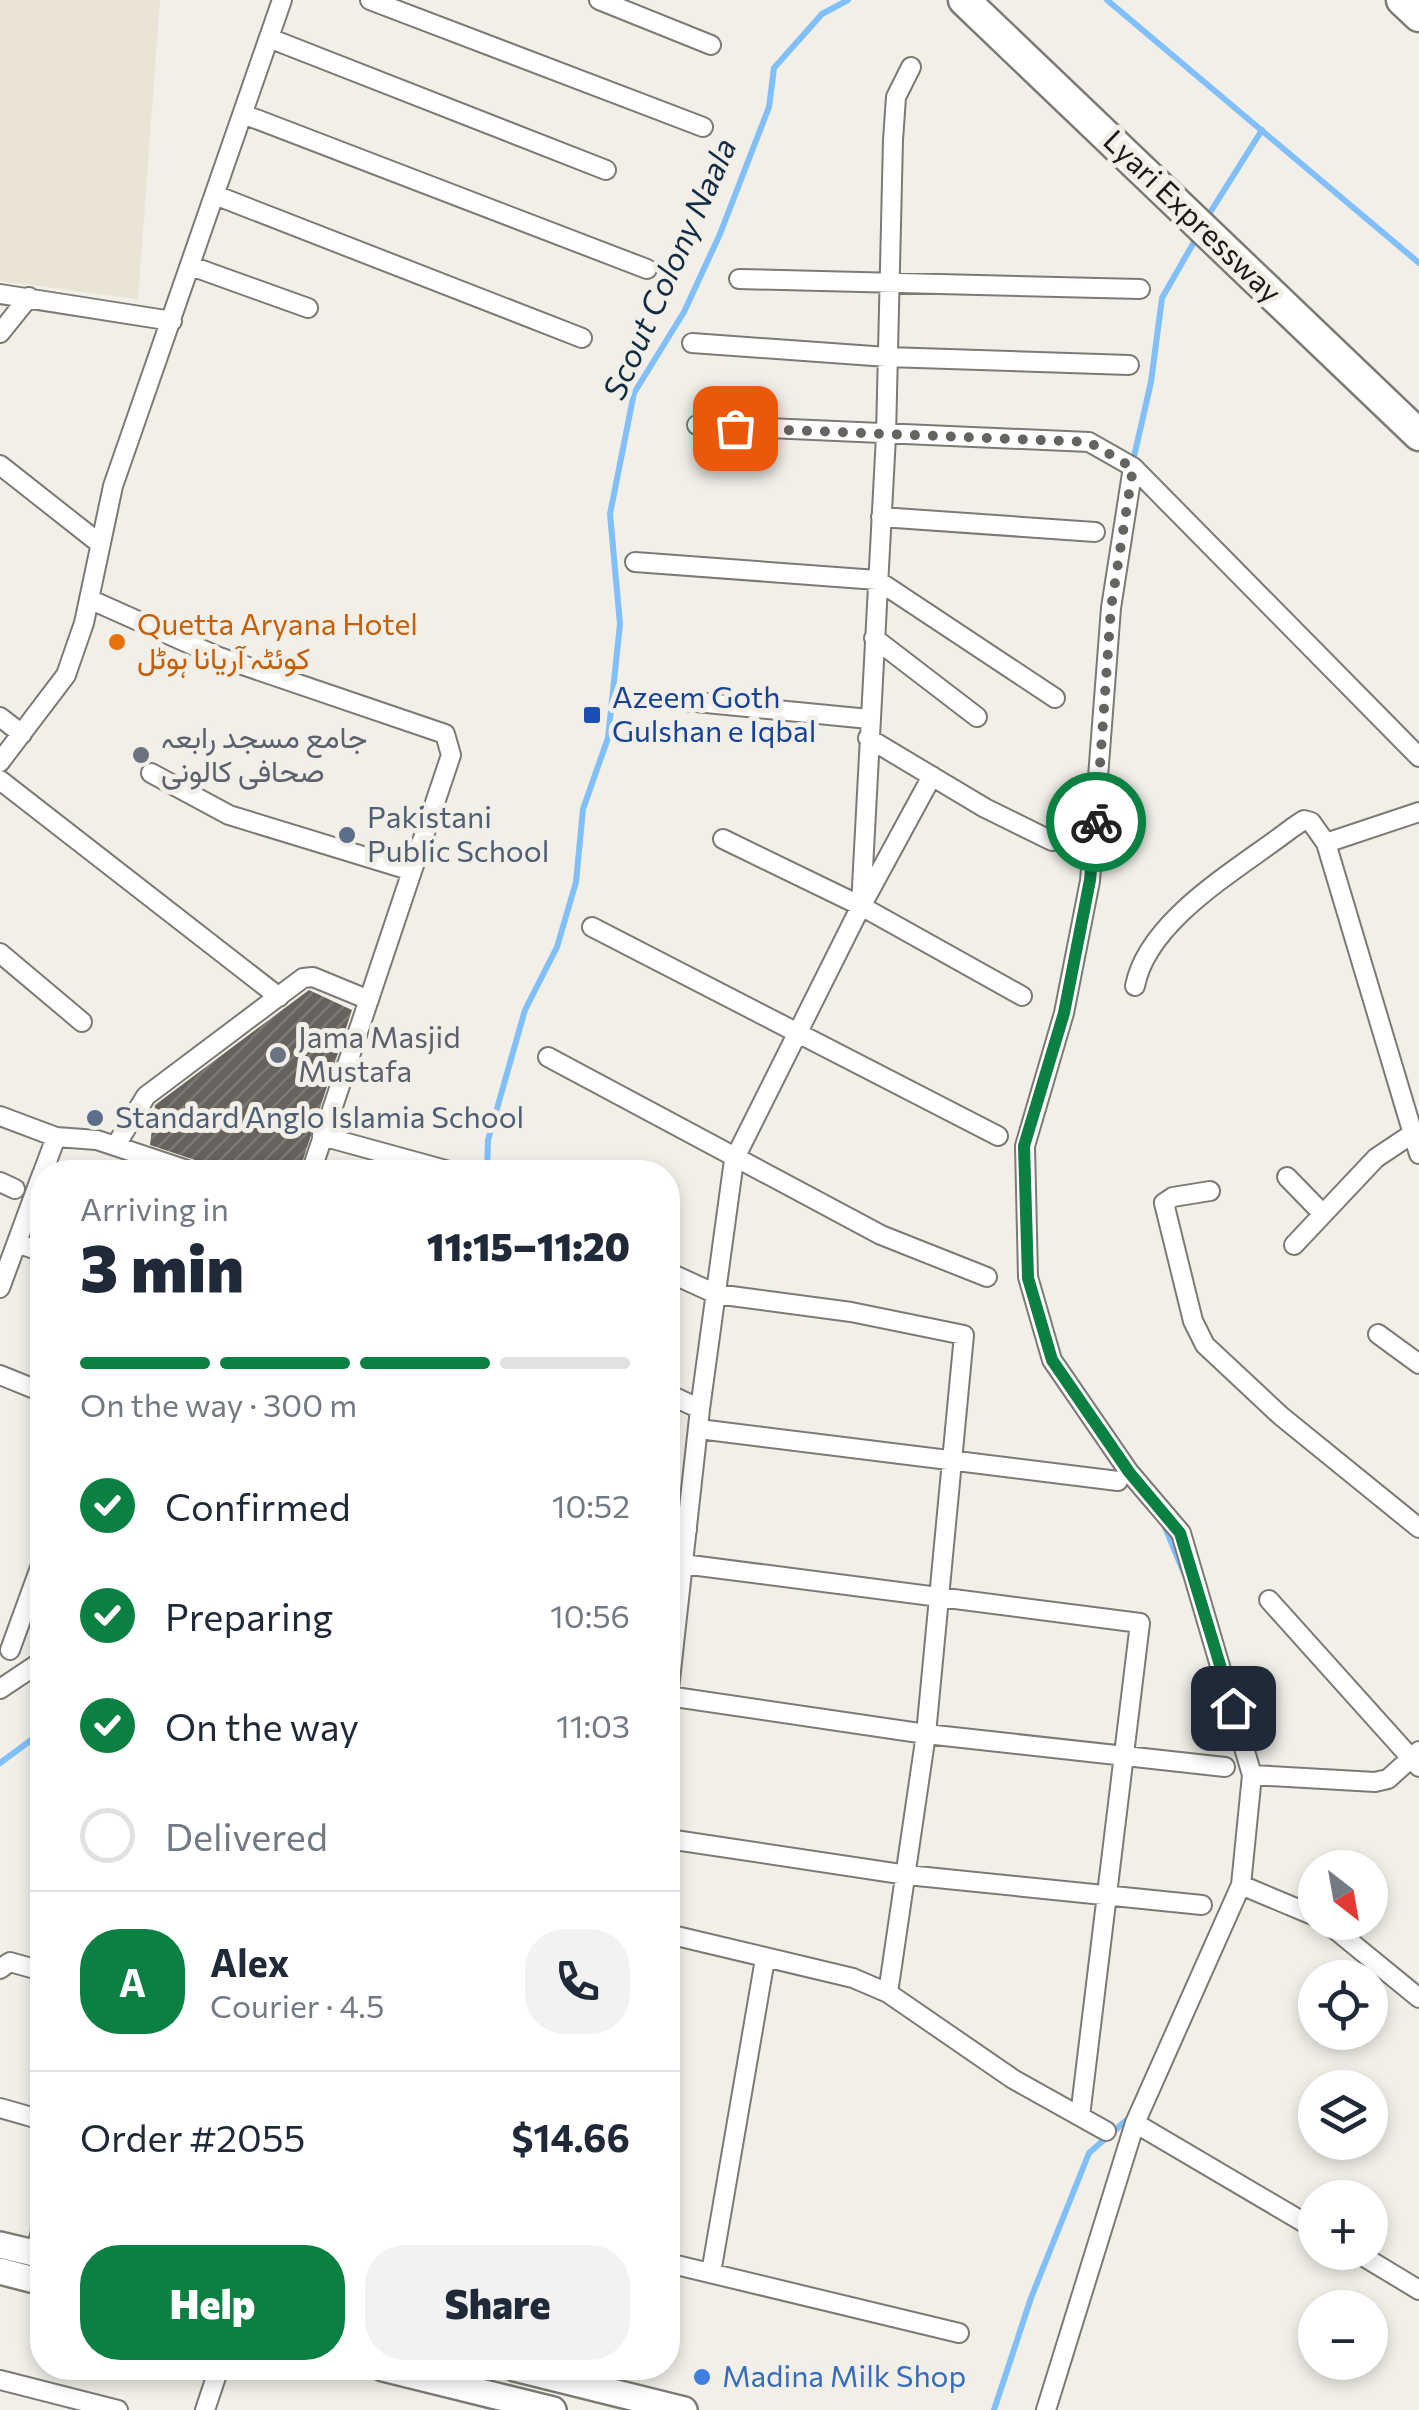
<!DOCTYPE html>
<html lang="en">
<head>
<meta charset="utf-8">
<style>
  :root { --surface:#fff; --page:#f2f2f3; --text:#1f2937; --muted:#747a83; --line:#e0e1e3; --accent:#0b8043 }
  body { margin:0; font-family:Commissioner,Vazirmatn,sans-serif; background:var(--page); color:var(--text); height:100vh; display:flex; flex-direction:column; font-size:38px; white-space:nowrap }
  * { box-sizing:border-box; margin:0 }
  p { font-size:32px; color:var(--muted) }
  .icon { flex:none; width:55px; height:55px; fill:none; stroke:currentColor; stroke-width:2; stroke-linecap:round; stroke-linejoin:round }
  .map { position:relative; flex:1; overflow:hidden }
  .drawer { position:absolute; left:30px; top:1160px; width:650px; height:1220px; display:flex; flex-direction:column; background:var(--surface); border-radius:40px; box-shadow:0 5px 15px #0003 }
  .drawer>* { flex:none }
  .needle { width:65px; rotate:149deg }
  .tools { position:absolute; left:1298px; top:1850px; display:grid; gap:20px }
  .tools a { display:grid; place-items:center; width:90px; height:90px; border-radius:50%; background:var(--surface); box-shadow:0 5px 15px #0003; font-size:50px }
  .pin { position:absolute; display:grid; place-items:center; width:85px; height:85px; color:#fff; margin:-42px; border-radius:20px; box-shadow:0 5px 15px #0006 }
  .courier { position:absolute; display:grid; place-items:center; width:100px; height:100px; margin:-50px; border:8px solid #0b8043; border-radius:50%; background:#fff; color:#222; box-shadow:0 2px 12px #0007 }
  .headline em { font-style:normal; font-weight:800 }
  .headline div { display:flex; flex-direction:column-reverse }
  .headline { display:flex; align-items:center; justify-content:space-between; height:170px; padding:0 50px }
  h1 { font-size:65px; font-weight:800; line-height:75px }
  .bar { display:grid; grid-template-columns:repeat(4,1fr); gap:15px 10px; align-content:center; height:120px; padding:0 50px }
  .bar i { height:12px; border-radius:8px; background:var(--line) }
  .bar .on { background:var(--accent) }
  .bar p { grid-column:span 4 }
  .line { display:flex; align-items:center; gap:25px; padding:0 50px; border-top:2px solid var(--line) }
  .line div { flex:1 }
  .round { display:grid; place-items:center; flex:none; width:105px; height:105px; border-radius:40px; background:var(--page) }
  ol { padding:0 50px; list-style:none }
  li { display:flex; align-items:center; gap:30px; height:110px }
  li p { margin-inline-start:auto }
  li .icon { padding:10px; border-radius:50%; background:var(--accent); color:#fff; stroke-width:4 }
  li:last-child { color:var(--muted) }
  li i { width:55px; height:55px; border:5px solid var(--line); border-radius:50% }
  .button { display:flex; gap:20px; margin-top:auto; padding:20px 50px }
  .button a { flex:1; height:115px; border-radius:40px; background:var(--accent); color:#fff; font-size:40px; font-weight:800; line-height:115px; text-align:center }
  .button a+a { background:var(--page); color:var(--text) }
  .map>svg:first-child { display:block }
  .built { fill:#e9e4d5 }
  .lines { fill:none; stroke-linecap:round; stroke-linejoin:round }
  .stream { stroke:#81bffb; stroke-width:6 }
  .building { fill:url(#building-hatch) }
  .minor-casing { stroke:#7c7a74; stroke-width:22 }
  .secondary-casing { stroke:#7c7a74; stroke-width:30 }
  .motorway-casing { stroke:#7c7a74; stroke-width:35 }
  .minor { stroke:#fff; stroke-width:18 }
  .secondary { stroke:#fff; stroke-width:25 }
  .motorway { stroke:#fff; stroke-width:30 }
  .done { stroke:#656460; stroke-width:10; stroke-dasharray:0 18 }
  .route { stroke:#0b8043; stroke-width:12 }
  .food-dot { fill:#e8710a; stroke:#f1efe8; stroke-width:4 }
  .transit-dot { fill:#1a4fb4; stroke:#f1efe8; stroke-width:4 }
  .worship-dot { fill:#6b7280; stroke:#f1efe8; stroke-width:4 }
  .service-dot { fill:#5c6f8a; stroke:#f1efe8; stroke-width:4 }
  .shop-dot { fill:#3f7fe0; stroke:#f1efe8; stroke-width:4 }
  .labels { text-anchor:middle; stroke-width:10; stroke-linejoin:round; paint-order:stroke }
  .street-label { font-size:30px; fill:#1a1917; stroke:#f1efe8 }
  .food-label { font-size:30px; fill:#c56008; stroke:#f1efe8; text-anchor:start }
  .transit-label { font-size:30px; fill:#164399; stroke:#f1efe8; text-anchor:start }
  .worship-label { font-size:30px; fill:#5b616d; stroke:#f1efe8; text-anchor:start }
  .service-label { font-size:30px; fill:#4e5e75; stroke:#f1efe8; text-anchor:start }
  .shop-label { font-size:30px; fill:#366cbe; stroke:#f1efe8; text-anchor:start }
  .water-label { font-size:32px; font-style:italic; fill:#122c44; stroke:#f1efe8 }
</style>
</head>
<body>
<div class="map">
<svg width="1419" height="2410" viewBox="0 0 1419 2410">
  <defs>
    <pattern id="building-hatch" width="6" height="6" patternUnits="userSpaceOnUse" patternTransform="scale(2.5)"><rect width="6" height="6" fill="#67625d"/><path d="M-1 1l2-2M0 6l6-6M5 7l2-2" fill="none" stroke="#7c7874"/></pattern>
  </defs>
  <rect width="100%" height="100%" fill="#f1efe8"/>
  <path class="built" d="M0,0H160L138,299L0,281Z"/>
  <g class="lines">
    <path class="stream" d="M1107,0L1419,263
      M1206,219L1262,130
      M1133,461L1151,382L1162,298L1198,235
      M487,1172L488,1140L525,1010L557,947L576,882L583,809L608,738L620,624L610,514L634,393L684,312L720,234L769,107L774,68L822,14L848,0
      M1162,1520L1184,1573
      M0,1763L42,1732
      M994,2410L1031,2298L1089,2153L1130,2117"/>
  </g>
  <path class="building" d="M309,990L352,1010L299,1172H205L198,1161L150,1145L155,1105Z"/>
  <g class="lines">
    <g class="minor-casing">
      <path id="minor" d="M370,0L703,127
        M599,0L711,45
        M269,38L606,170
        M243,114L647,269
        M215,195L582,338
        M191,266L308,308
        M739,279L1140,289
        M0,294L172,321
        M0,333L29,297
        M692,343L887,357L1129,365
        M697,425L1089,442L1133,467L1419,757
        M0,465L99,543
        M881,517L1095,532
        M635,562L877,580L1055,698
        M89,599L219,657L445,734L451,755L311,1172
        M874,638L977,717
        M686,701L869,719
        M0,717L22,734
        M868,738L985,808L1052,841
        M0,762L66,675L84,623L113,486L282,0
        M151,773L229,815L412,871
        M0,780L279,997
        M723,839L861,906L1022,996
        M1326,843L1419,812
        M863,903L932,776
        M592,927L998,1136
        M0,953L82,1022
        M1135,986C1148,919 1239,869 1292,828L1304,820L1311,822L1326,843L1419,1154
        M548,1057L881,1235L987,1277
        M0,1116L56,1137L97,1140L193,1172
        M322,1136L453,1172
        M116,1145L146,1096L303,978L313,977L369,1000
        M43,1172L56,1137
        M1287,1177L1323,1214
        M0,1182L15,1189
        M1210,1191L1173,1197L1164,1203L1193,1321L1205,1345L1281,1416L1419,1528
        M17,1243L42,1252
        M1294,1245L1376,1158L1412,1134
        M668,1272L716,1294L851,1312L964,1335L926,1734L888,1993
        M0,1288L42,1174
        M1378,1334L1419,1364
        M0,1375L42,1392
        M668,1394L700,1409
        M699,1429L1118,1481
        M668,1520L687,1530
        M683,1564L1140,1623L1080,2116
        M1269,1600L1419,1767
        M10,1650L42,1562
        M0,1689L42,1661
        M668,1696L926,1734L1225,1767
        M668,1698L700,1409L734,1160L861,906L886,436L893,140L896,97L911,67
        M1252,1775L1375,1782L1388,1779L1419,1751
        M668,1839L907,1875L1202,1905
        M1241,1885L1315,1916
        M1326,1922L1419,1998
        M668,1934L853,1978L888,1993L1013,2079L1106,2131
        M0,1969L10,1962L42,1971
        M0,2108L42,2120
        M1135,2123L1315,2229
        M1356,2252L1419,2290
        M35,2253L42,2228
        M668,2263L959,2333
        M711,2273L765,1959
        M0,2380L118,2410
        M205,2410L219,2368
        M1046,2410L1135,2123L1241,1885L1252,1775L1181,1533L1129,1472L1052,1360L1028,1277L1025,1146L1064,1013L1090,881L1111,608L1133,467"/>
    </g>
    <g class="secondary-casing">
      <path id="secondary" d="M0,2245L42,2255
        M0,2271L42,2282
        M383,2368L553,2410
        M515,2368L684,2410"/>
    </g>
    <g class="motorway-casing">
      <path id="motorway" d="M964,0L1419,435
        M1402,0L1419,16"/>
    </g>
    <use href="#minor" class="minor"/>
    <use href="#secondary" class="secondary"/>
    <use href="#motorway" class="motorway"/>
  </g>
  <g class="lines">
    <path class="done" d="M735,428L1089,442L1133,468L1111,608L1096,822"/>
    <path class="route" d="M1096,822L1090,880L1064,1013L1024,1146L1028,1278L1052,1360L1129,1472L1180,1533L1233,1708"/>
  </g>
  <circle class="food-dot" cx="117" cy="642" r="10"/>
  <rect class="transit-dot" x="582" y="705" width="20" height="20" rx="5"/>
  <g class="worship-dot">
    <circle cx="141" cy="755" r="10"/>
    <circle cx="278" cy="1055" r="10"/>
  </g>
  <g class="service-dot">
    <circle cx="347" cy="835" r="10"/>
    <circle cx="95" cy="1118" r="10"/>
  </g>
  <circle class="shop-dot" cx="702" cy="2377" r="10"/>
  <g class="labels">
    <g class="street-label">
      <text transform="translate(1192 217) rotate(44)" y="10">Lyari Expressway</text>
    </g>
    <g class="food-label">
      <text x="137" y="635">Quetta Aryana Hotel<tspan x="137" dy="34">کوئٹہ آریانا ہوٹل</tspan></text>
    </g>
    <g class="transit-label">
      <text x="612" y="708">Azeem Goth<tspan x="612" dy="34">Gulshan e Iqbal</tspan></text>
    </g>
    <g class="worship-label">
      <text x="161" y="748">جامع مسجد رابعہ<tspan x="161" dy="34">صحافی کالونی</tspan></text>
      <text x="298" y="1048">Jama Masjid<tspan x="298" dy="34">Mustafa</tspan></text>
    </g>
    <g class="service-label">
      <text x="367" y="828">Pakistani<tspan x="367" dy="34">Public School</tspan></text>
      <text x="115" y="1128">Standard Anglo Islamia School</text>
    </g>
    <g class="shop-label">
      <text x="722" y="2387">Madina Milk Shop</text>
    </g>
    <g class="water-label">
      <text transform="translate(670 269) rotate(-66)" y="11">Scout Colony Naala</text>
    </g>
  </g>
</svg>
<div class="tools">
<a><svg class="needle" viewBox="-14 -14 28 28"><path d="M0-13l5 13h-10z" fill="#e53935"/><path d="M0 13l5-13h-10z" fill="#747a83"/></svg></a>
<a><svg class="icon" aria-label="locate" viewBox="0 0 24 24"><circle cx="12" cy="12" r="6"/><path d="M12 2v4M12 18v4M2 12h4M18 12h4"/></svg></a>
<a><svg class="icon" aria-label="layers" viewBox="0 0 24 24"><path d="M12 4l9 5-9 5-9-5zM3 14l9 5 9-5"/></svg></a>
<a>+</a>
<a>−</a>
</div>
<div class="pin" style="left:735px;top:428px;background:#ea580c"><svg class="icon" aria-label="bag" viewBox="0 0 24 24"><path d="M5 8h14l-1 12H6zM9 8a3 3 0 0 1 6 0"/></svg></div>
<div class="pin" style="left:1233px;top:1708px;background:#1f2937"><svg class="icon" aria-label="home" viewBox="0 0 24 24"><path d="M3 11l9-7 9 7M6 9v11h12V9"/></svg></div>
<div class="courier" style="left:1096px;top:822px"><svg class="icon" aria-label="bike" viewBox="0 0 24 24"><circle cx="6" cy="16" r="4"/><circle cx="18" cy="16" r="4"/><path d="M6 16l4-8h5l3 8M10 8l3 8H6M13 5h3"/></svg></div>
<section class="drawer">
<div class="headline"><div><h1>3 min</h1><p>Arriving in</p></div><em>11:15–11:20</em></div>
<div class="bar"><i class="on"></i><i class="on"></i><i class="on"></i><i></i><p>On the way · 300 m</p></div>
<ol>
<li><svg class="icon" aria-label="check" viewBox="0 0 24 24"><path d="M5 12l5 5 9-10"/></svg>Confirmed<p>10:52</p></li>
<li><svg class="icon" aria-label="check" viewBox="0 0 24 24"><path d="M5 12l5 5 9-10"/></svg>Preparing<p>10:56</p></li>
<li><svg class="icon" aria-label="check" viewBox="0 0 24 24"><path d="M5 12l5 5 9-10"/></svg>On the way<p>11:03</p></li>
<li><i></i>Delivered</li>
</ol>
<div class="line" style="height:180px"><b class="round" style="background:var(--accent);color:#fff">A</b><div><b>Alex</b><p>Courier · 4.5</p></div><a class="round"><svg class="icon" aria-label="phone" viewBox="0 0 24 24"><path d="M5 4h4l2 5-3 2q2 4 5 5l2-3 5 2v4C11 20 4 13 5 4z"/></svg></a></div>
<div class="line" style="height:130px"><div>Order #2055</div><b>$14.66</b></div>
<div class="button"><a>Help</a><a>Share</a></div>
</section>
</div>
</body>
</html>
